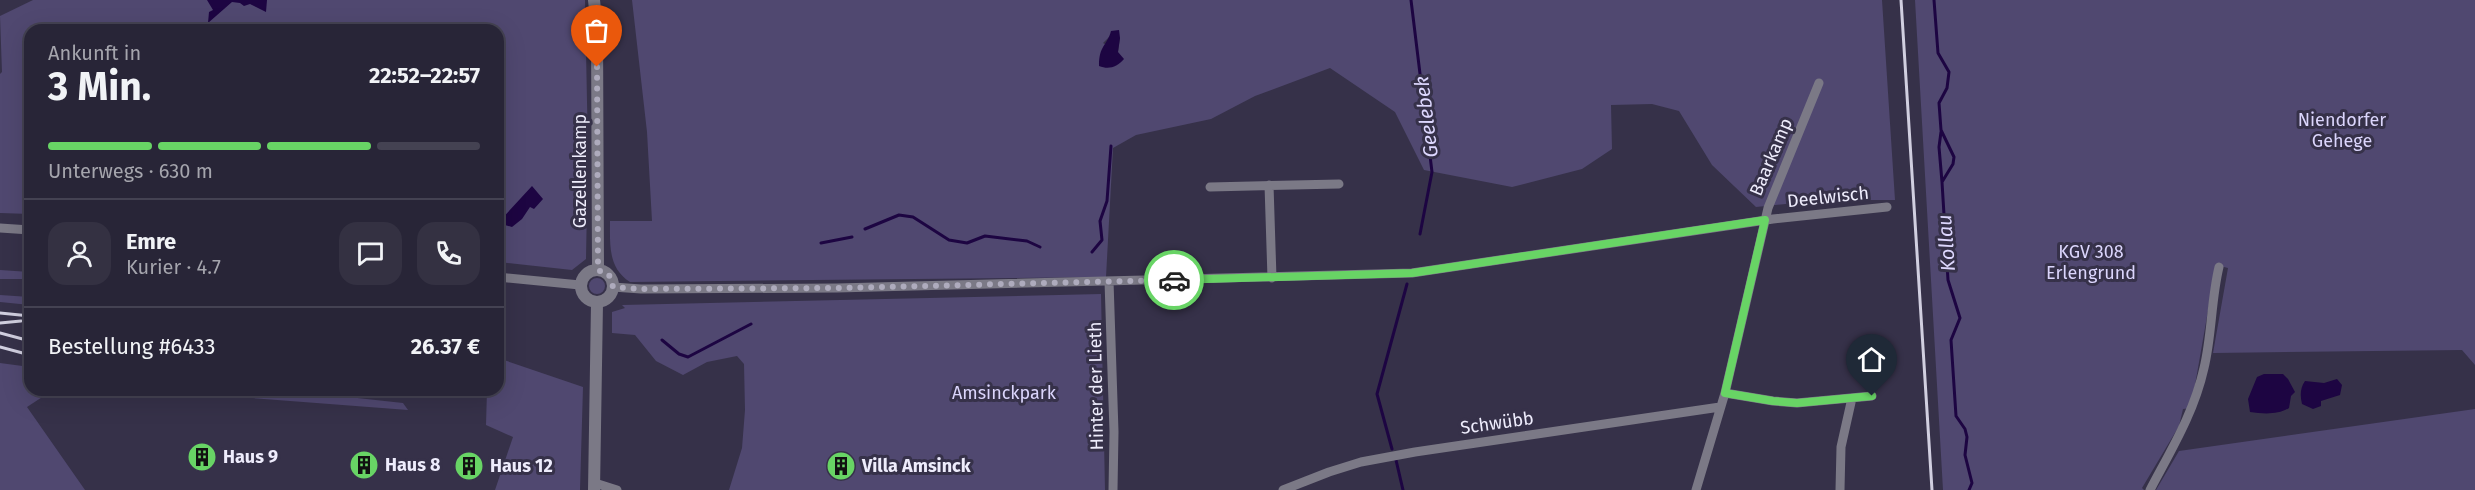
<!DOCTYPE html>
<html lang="de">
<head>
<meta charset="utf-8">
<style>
  :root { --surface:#282537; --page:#343142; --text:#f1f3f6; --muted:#a5a5ad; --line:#444252; --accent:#68d465 }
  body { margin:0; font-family:"Fira Sans",sans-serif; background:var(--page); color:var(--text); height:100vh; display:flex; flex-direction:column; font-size:22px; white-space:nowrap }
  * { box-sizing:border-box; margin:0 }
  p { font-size:20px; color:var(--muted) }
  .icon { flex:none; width:33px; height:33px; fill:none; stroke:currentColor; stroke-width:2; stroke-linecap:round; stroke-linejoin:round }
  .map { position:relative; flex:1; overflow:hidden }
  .panel { position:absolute; left:24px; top:24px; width:480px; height:372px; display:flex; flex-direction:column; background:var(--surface); border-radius:18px; box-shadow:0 6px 24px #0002,0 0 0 2px var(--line) }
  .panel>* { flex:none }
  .pin { position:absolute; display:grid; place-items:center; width:51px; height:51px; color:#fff; margin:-62px -26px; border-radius:50% 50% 50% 0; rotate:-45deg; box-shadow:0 0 6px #0007 }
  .pin .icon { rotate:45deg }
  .courier { position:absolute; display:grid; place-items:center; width:60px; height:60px; margin:-30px; border:4px solid #68d465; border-radius:50%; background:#fff; color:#222; box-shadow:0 2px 8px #0007 }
  .overview em { font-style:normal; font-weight:700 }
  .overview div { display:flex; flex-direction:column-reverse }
  .overview { display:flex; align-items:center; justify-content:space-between; height:102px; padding:0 24px }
  h1 { font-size:39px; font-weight:700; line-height:45px }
  .bar { display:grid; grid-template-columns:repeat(4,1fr); gap:9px 6px; align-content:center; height:72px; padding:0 24px }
  .bar i { height:8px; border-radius:4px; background:var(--line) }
  .bar .selected { background:var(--accent) }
  .bar p { grid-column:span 4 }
  .line { display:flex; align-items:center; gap:15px; padding:0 24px; border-top:2px solid var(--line) }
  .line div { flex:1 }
  .round { display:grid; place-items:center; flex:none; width:63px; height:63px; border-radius:18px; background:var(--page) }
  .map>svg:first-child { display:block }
  .green { fill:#504870; fill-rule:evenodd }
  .water { fill:#1d0542 }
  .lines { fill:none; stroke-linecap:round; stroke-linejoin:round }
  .stream { stroke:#1d0542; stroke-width:3 }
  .minor { stroke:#7b7986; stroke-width:9 }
  .tertiary { stroke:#7b7986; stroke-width:12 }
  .rail { stroke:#d1cfe0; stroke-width:3 }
  .done { stroke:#aeabbd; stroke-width:6; stroke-dasharray:0 10.8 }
  .route { stroke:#68d465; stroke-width:8 }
  .labels { text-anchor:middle; stroke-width:6; stroke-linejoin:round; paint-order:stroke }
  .park-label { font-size:18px; fill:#dbd5fc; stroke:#363149 }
  .street-label { font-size:18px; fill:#eeecfc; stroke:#363149 }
  .poi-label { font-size:18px; font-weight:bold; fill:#eeecfc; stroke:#363149; text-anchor:start }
  .water-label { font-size:20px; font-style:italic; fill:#ddd7fe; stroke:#363149 }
</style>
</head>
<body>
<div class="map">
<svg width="2475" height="490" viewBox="0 0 2475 490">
  <rect width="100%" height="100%" fill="#363149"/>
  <path class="green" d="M33,0H585L588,152L586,259L572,270L498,262V30H30V214L0,213V74L2,72L0,16Z
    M632,0H1882L1895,200H1868L1867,196L1756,207L1712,165L1679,111L1652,104L1611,105L1612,149L1582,169L1512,187L1424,170L1395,112L1330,68L1255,96L1211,119L1136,135L1113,148L1106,277L630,282C608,268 610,245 610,221H652L647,132ZM1109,37L1120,38L1118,52L1103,43Z
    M1915,0H2475V365L2462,350L2213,353L2228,268L2216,265L2191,408L2183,409L2179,426L2142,488L2144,490H1943Z
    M0,270L30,272V279H0Z
    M589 286a8 8 0 1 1 16 0a8 8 0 1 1-16 0Z
    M1101,294L1105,490H729L742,448L745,410L744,364L737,356L707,362L683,375L656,361L635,335L612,333V312L625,308L622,305Z
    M0,295L30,297V305L0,302Z
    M498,358L583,387L580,490H495L513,437L486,425L487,390H498Z
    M0,363L30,367V390H53L27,407L85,490H0Z
    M147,390H284L403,403L408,410Z
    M2475,409V490H2156L2179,451Z"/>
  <path class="water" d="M207,0H267L266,12L250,4L244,6L240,3L232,2L208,23L209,12L213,10Z
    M1119,30L1120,38L1118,52L1124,59C1117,67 1109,70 1099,66C1099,45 1107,46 1111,31Z
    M532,186L543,199L534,209L530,207L522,219L512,227L498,223Z
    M2264,374H2283L2288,379L2295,392L2291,396L2289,408C2278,415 2263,414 2250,412L2248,399L2257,377Z
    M2337,379L2342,385L2340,395L2321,401V406L2313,409L2302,404C2300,396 2300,388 2305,381L2324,383Z"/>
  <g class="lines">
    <path class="stream" d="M1411,0L1432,172L1420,234
      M1934,0L1938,53L1949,72L1947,88L1939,103L1941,130L1954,157L1953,164L1942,182L1948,280L1960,318L1951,340L1956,416L1965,429L1967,437L1965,455L1972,483L1969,490
      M1941,132L1939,147L1942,182
      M865,229L899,215L913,217L949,240L967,243L985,236L1027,241L1040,247
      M821,243L852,237
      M1092,252L1102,240L1100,221L1107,201L1111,146
      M662,340L679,354L688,357L751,324
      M1392,449L1377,394L1407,284
      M1396,460L1403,490"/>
    <path class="minor" d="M1269,185L1272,278
      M1210,187L1339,184
      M0,228L30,230
      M498,277L580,285
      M1109,281L1114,432L1113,490
      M613,287L641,289L837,288L1412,273L1773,219L1887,207
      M1725,393L1773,401L1797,403L1872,396
      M595,483L617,490
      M1283,490L1329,472L1361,462L1415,452L1720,407
      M1696,490L1725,393L1768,208L1819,83
      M1840,490L1841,447L1852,398
      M2150,490C2171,450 2194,413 2204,368C2212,335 2211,300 2219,267"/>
    <path class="tertiary" d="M594,0L597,28L598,270
      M581 286a16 16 0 1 1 32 0a16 16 0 1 1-32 0Z
      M594,490L597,303"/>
    <path class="rail" d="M1901,0L1932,490
      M0,313L30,316
      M0,323L21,321
      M0,333L30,341
      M0,347L30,355"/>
  </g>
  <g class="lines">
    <path class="done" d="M597,67L598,270L609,275L613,287L641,289L837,288L1174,280"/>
    <path class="route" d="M1174,280L1412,273L1765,220L1725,393L1773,401L1797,403L1872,396"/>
  </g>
  <defs>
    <g id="building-disc" transform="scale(1.5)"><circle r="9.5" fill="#68d465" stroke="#363149"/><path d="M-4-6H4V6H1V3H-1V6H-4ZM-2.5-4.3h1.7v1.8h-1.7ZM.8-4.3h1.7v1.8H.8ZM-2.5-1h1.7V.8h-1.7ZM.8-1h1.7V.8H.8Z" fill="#111"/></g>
  </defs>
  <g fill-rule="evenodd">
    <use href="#building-disc" x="202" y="457"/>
    <use href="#building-disc" x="364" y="465"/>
    <use href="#building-disc" x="469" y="466"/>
    <use href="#building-disc" x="841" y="466"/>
  </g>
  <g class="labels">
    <g class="park-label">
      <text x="2342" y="126">Niendorfer<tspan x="2342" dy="21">Gehege</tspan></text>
      <text x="2091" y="258">KGV 308<tspan x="2091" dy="21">Erlengrund</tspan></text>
      <text x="1004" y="399">Amsinckpark</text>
    </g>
    <g class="street-label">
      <text transform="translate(1771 157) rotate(-67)" y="6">Baarkamp</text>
      <text transform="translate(580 171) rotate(-90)" y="6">Gazellenkamp</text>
      <text transform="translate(1828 197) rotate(-6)" y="6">Deelwisch</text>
      <text transform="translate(1096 386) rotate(-91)" y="6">Hinter der Lieth</text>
      <text transform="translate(1497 423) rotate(-8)" y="6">Schwübb</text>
    </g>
    <g class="poi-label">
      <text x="223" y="463">Haus 9</text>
      <text x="385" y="471">Haus 8</text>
      <text x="490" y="472">Haus 12</text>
      <text x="862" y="472">Villa Amsinck</text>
    </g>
    <g class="water-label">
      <text transform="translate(1426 117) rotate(-97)" y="7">Geelebek</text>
      <text transform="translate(1946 243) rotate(-94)" y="7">Kollau</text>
    </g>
  </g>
</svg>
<div class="pin" style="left:597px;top:67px;background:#ea580c"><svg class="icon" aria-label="bag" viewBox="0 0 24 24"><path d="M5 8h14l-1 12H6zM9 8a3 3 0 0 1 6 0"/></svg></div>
<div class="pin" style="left:1872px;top:396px;background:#1f2937"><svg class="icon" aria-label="home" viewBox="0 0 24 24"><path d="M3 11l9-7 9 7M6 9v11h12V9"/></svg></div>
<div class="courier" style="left:1174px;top:280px"><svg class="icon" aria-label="car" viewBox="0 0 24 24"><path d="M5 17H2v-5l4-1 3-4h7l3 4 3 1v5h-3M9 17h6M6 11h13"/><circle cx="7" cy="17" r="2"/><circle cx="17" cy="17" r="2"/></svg></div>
<section class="panel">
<div class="overview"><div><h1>3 Min.</h1><p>Ankunft in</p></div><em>22:52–22:57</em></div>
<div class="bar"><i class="selected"></i><i class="selected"></i><i class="selected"></i><i></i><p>Unterwegs · 630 m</p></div>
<div class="line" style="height:108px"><a class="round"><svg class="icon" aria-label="person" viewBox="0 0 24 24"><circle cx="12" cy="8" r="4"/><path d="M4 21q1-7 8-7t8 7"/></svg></a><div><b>Emre</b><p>Kurier · 4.7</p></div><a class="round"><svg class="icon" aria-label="chat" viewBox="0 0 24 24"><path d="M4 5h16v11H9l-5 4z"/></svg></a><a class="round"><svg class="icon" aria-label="phone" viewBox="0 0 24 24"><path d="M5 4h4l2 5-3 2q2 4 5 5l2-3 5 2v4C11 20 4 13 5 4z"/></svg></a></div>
<div class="line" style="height:78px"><div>Bestellung #6433</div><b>26.37 €</b></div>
</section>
</div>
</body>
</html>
